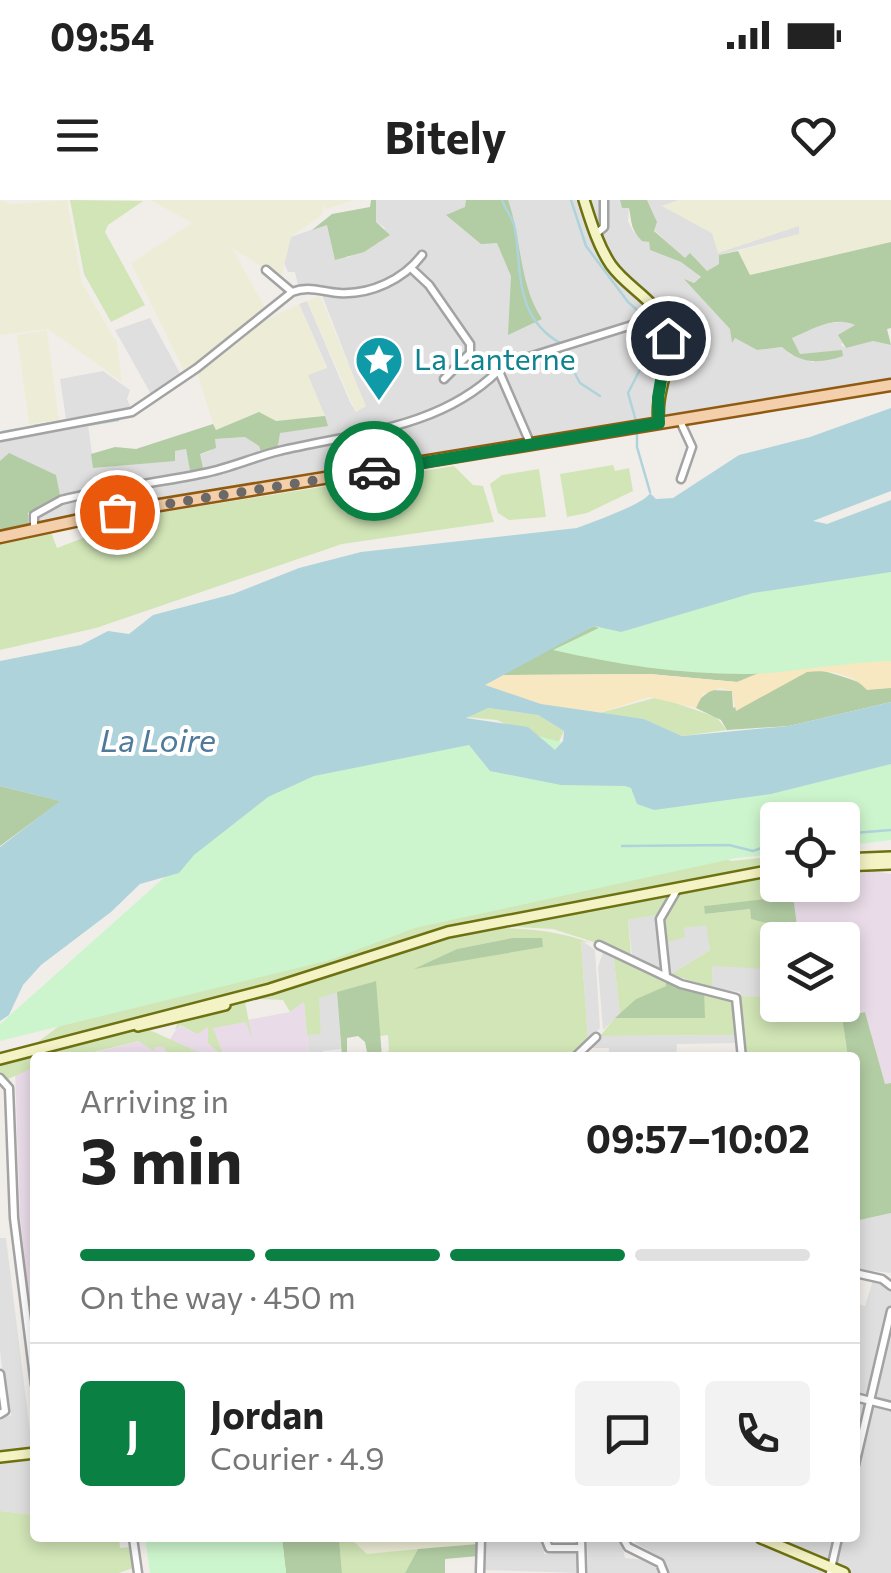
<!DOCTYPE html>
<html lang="en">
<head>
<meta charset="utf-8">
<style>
  :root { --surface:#fff; --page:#f2f2f2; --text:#222; --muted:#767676; --line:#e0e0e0; --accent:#0b8043 }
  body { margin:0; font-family:Commissioner,sans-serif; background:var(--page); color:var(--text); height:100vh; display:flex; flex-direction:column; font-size:38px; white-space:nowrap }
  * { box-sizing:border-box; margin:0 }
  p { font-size:32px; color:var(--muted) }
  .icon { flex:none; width:55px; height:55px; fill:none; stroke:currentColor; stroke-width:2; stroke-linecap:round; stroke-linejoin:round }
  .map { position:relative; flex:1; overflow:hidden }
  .details { position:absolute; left:30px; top:852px; width:830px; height:490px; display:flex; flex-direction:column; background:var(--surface); border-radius:10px; box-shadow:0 5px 15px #0003 }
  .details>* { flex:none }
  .fabs { position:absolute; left:760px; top:602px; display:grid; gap:20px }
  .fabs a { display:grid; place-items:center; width:100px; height:100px; border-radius:10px; background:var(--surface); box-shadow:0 5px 15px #0003; font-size:50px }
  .pin { position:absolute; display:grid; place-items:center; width:85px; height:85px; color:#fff; margin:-42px; border:5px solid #fff; border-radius:50%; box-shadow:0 2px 10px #0007 }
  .courier { position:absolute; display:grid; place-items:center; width:100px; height:100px; margin:-50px; border:8px solid #0b8043; border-radius:50%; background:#fff; color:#222; box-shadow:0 2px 12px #0007 }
  .overview em { font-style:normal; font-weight:700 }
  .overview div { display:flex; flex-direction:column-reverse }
  .overview { display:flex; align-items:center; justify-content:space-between; height:170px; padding:0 50px }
  h1 { font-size:65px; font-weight:700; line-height:75px }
  .bar { display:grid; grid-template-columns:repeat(4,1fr); gap:15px 10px; align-content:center; height:120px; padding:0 50px }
  .bar i { height:12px; border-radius:8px; background:var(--line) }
  .bar .selected { background:var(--accent) }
  .bar p { grid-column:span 4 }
  .line { display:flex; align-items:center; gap:25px; padding:0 50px; border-top:2px solid var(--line) }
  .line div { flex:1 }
  .round { display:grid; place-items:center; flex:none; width:105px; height:105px; border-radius:10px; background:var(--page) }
  .status { display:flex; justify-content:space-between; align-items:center; height:70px; padding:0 50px; background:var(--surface); direction:ltr }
  .status svg { height:28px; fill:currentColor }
  header { display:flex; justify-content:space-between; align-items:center; height:130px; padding:0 50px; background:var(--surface); font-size:45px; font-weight:700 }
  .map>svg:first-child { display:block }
  .residential { fill:#e0dfdf }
  .industrial { fill:#e9dce8 }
  .farmland { fill:#ededd7 }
  .grass { fill:#d1e5b6; fill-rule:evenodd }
  .forest { fill:#b2cca3 }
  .sand { fill:#f8e8c1 }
  .park { fill:#cdf5cd }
  .water { fill:#afd3da; fill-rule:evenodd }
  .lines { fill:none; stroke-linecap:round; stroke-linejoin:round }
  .stream { stroke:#afd3da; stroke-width:2.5 }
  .street-casing { stroke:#a3a3a3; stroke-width:11 }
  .secondary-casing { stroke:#6e7111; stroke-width:14 }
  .primary-casing { stroke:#905b10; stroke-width:15 }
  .street { stroke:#fff; stroke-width:6 }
  .secondary { stroke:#f4f3c5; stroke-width:9 }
  .primary { stroke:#f3cfac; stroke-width:10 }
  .done { stroke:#6a6968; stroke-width:10; stroke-dasharray:0 18 }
  .route { stroke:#0b8043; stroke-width:12 }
  .labels { text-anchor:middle; stroke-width:8; stroke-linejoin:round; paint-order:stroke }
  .culture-label { font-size:30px; fill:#0d838f; stroke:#fff; text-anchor:start }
  .water-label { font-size:32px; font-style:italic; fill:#507a9a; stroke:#fff }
</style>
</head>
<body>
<div class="status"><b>09:54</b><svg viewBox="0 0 49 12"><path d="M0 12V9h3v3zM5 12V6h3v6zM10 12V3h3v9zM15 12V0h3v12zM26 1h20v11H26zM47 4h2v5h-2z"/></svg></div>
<header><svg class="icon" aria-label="menu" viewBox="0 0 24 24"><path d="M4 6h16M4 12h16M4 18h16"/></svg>Bitely<svg class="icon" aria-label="heart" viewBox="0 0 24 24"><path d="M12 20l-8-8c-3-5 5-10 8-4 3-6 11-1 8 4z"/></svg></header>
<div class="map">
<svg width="891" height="1373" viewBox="0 0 891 1373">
  <rect width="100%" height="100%" fill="#f1eeea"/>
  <path class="residential" d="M376,0H620L622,8H629L628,21L633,31L649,43L650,50L681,62L702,78L694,83L687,81L731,130L732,142L734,137L757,150L782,147L791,155L813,162L842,151L800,154L792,138L819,125L846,121L856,125L841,145L846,148L873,141L891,145V185L34,328V315L39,308L61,300L56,276L28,265L0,261V240L88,225L94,268L175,260V251L186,249L191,275L200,254L210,251L215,239L246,237L259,246L261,256L279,233L295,229L307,175L327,167L299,104L307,101L350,202L356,212L365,206L320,90L299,89L295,72H288L283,61L291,37L327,24L347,58L380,42L385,28L376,22Z
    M647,0H679L663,6L712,33L799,25L800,34L719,55V64L707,71L690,54L685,59L654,30L657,22Z
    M150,118L181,175L152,196L115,130Z
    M103,171L130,190L127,199L131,208L66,219L60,179Z
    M658,715L662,766L658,769L632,755L628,720Z
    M707,724L710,750L671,774L662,744L684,728Z
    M581,740L595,750L600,828L588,840Z
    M604,749L613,751L620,814L603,830L598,767Z
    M738,764L767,768L766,798L740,796V792L713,788L712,766Z
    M337,792L341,849L323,851V857H309L307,835L321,833L318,798Z
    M738,835L739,843L677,844L676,857H609V848H588L600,836Z
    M891,1013V1073L855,1069V1021Z
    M0,1038H6L32,1247L0,1251V1218L12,1215L7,1208L0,1151Z
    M873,1080L891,1081V1373H841L771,1338H855V1103L865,1106Z
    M35,1260L34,1291L29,1293L35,1294V1315L0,1311V1264Z
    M485,1338H543L544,1354L578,1351L579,1373L483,1370Z
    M587,1338H620L625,1358L655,1361L659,1373H588Z
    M627,1338H749L834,1373H667L665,1360Z"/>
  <path class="industrial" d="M874,671L891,674V883L885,884L865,812L811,821L808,805H842V740H799L791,685H842L843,677Z
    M304,802L309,857L74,858L139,841L170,839L179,825L197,834L199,829L290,812Z
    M35,867V1107L29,1096L20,1016L15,872Z"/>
  <path class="farmland" d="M0,0L11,4L67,0L82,83L117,143L122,182L48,129L0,135Z
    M150,0H355L326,9L323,6L322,15L291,37L282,74L275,75L232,48L267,111L252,127L299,104L327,168L308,175L325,216L276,221L259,212L215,231L196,168L186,175L131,63L192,23Z
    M679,0H891V42L750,75L738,51L799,34V26L718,53L712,33L662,6Z
    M320,96L366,206L356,212L307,101Z
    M47,130L59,220L29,224L17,135Z
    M350,1338H479L478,1344L367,1354Z"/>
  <path class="grass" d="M70,0L143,1L108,25L105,32L145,105L111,122L84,74Z
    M613,265L615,271L629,268L633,291L587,313L567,317L560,274Z
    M454,266L473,285L483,286L494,322L342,344L96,428L0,450V343L50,330L57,348L83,338L82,325Z
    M539,269L546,317L509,320L498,313L490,284L502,275Z
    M658,497L716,517L727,530L682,536L644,519L596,514Z
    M488,508L538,515L564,531L555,550L497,520L465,517Z
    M777,656V666L474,723L331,768L30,848L59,826L260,775L320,734L718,657L732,661Z
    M777,674L778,685H798L799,697L710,705L704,707L706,714L750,709L751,719L774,724L780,740L778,805H808L811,821L842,817L848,857H743L740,796L766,797L767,769L712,766L713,788L671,774L710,750L706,725L684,728L685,737L662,744L667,705L677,691Z
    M673,691L658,715L628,720L631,754L553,729L497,726Z
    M488,728C525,728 555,730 591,743L581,741L588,840L571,857H382V853L389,851L388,835L380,836L375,781L319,798L321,834L307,835L304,802L290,812L283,800L260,799L439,738ZM512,738L543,747L418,768L457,749Z
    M613,751L665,779L666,786L636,799L620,814Z
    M704,791L734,800L738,835L600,836L615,818H704Z
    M245,801L252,839L246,822L213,828L224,857L208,843V827L197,834L180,825L175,830L179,819Z
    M143,827L209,857H169L164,847H153L155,852L139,841L74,857L35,858V867L8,879L0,875V863Z
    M0,1311L35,1315V1338H119L120,1348L130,1347L133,1368L119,1373H0Z
    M339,1338H350L367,1354L418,1349L405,1373H342Z"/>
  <path class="forest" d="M371,0H376V22L390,35L364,52L335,60L327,25L312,30L332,14L370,7Z
    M466,0H508C522,40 519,85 542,119L508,135L511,76L497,43L481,44L446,15L465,7Z
    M620,0H647L657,22L654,31L685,58L690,53L707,71L719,64V55L738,51L750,75L891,42V128L887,129L891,145L873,141L846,148L838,135L855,125C834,115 811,130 792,138L800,154L842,150L843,156C820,164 800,164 782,147L757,150L735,138L732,143L730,129L684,79L694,83L701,77L681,62L650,50L649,42L642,41C630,28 632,22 629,8H622Z
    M259,212L276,221L325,216L328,226L280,233L277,251L262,256L259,246L245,237L215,239L216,248L200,254L204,273L191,276L186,249L175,251V261L93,268L91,254L115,247L136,249L213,224L216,230Z
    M9,253L56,275L61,300L28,313V324L0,331V261Z
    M891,375V461L737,482L650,474L497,475L594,426L607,431Z
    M819,470C846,476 865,487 891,488V502L789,526L727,530L721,520L696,508V502L711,490L732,491L733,508L807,472Z
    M0,586L61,601L0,646Z
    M793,696L799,740H780L774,725L751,719L750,709L705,714L704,706Z
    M512,738H542L543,747L414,769L457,749Z
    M665,779L704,791L705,818H615L636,799L666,786Z
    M376,781L382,857H368L365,842L358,836L347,838V857H342L337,792Z
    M865,812L885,884L891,883V1013L855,1021V858L848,857L842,817Z
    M282,1338H339L342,1373H286Z
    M478,1344V1356L445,1359V1373H405L418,1349Z"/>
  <path class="sand" d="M855,459L891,461V488L867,490C853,474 828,469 807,472L736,511L732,491L720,488L703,494L696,508L649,497L596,514L541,504L484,485L497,475L649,474L737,482L775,466Z"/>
  <path class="park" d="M891,337V461C844,462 798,472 753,474C684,475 620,465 553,450L769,346Z
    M505,527L634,562L891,564V640L843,646L842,620H778L777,654L736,658L415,728L330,760L0,841V824L214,633L286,579Z
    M145,1338H282L286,1373H150Z"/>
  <path class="water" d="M891,208V291L813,321L827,324L891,300V372L753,393L621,432L594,426L485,485L541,504L644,519L682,536L789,526L891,502V564L771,594L654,610L637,604L631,588L625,586L561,585L490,571L469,545L314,576L268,597L194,655L179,673L140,684L111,712L41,765L23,785L9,815L0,821V647L60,601L0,586V461L81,445L108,431L129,434L153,415L233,394L299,368L361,352L577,328C592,322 645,304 650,293L656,299L673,298L739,255L810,237ZM488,508L538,515L564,531L563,541L555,550L528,527L466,518Z"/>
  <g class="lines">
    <path class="stream" d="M502,0C506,11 513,17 515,29C522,72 514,118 562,144
      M571,0L586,46L628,102L653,124V144L628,193L636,221
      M571,166L580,183L600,196
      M88,225L118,220
      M34,226L72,220
      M637,228V247L650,292
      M3,232L20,229
      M842,634L891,630
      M622,646L729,645L753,651L778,642"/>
    <g class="street-casing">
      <path id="street" d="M596,34L604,27V0
        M266,70L292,92
        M413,70L429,85L470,144V153L444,179
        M680,221L692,247L681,279
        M0,237L132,212L197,168L292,92C309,85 322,92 339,93C371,95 404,79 422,55
        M531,245L497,167L632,125L653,107
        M34,328V315L61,300C108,288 157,283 205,273C230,268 254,257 279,251C355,233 439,229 498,171
        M599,745L681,784L736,798L742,858
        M666,776L660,719L678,688
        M574,858L596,837
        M0,878L9,888L14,1018L35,1185
        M855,1073L882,1079L891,1086
        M0,1174L5,1211L0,1214
        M855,1197L891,1206
        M855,1265L891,1111
        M133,1338L138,1373
        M545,1338L549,1348H581
        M581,1338L582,1373
        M623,1338L628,1347L660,1363L664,1373
        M480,1373L481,1338
        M830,1373L838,1338"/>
    </g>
    <g class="secondary-casing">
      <path id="secondary" d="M584,0C591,22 598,46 611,65C628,89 658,100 667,130C675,160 654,192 659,223
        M842,659L891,657
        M842,666L891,664
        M138,826L225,805
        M0,859L270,789L448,732L778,669
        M0,1257L35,1253
        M761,1338L844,1373"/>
    </g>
    <g class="primary-casing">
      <path id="primary" d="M0,337L117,312L891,185"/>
    </g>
    <use href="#street" class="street"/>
    <use href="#secondary" class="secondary"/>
    <use href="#primary" class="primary"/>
  </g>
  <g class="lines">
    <path class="done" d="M117,312L374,271"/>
    <path class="route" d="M374,271L659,223L658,198L668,138"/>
  </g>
  <defs>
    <g id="sight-pin" transform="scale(2.5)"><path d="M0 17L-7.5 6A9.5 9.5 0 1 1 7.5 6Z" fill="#0f9aa8" stroke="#fff"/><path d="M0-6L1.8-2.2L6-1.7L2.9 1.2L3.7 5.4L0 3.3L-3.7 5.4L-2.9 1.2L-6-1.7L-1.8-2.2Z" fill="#fff"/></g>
  </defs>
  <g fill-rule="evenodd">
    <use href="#sight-pin" x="379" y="160"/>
  </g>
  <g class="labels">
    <g class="culture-label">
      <text x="414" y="170">La Lanterne</text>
    </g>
    <g class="water-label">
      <text x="158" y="552">La Loire</text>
    </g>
  </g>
</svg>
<div class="fabs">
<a><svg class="icon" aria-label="locate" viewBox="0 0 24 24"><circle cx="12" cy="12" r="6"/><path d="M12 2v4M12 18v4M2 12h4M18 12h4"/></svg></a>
<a><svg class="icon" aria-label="layers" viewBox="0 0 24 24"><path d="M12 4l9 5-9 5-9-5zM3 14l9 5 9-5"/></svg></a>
</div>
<div class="pin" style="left:117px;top:312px;background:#ea580c"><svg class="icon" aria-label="bag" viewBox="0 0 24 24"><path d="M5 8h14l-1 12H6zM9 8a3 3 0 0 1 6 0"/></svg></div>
<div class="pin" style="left:668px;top:138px;background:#1f2937"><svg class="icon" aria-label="home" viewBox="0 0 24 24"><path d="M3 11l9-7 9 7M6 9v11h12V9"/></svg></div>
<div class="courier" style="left:374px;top:271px"><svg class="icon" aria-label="car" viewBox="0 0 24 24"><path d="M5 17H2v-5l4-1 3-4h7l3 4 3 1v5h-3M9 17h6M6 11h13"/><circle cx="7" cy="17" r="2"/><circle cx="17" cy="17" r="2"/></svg></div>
<section class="details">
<div class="overview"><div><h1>3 min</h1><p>Arriving in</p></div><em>09:57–10:02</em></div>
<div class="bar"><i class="selected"></i><i class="selected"></i><i class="selected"></i><i></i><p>On the way · 450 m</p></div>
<div class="line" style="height:180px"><b class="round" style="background:var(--accent);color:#fff">J</b><div><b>Jordan</b><p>Courier · 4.9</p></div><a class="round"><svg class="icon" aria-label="chat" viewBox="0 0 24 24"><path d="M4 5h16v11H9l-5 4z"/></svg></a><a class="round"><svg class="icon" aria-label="phone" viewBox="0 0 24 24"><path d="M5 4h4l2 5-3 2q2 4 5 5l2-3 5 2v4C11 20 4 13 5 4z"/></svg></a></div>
</section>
</div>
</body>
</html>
